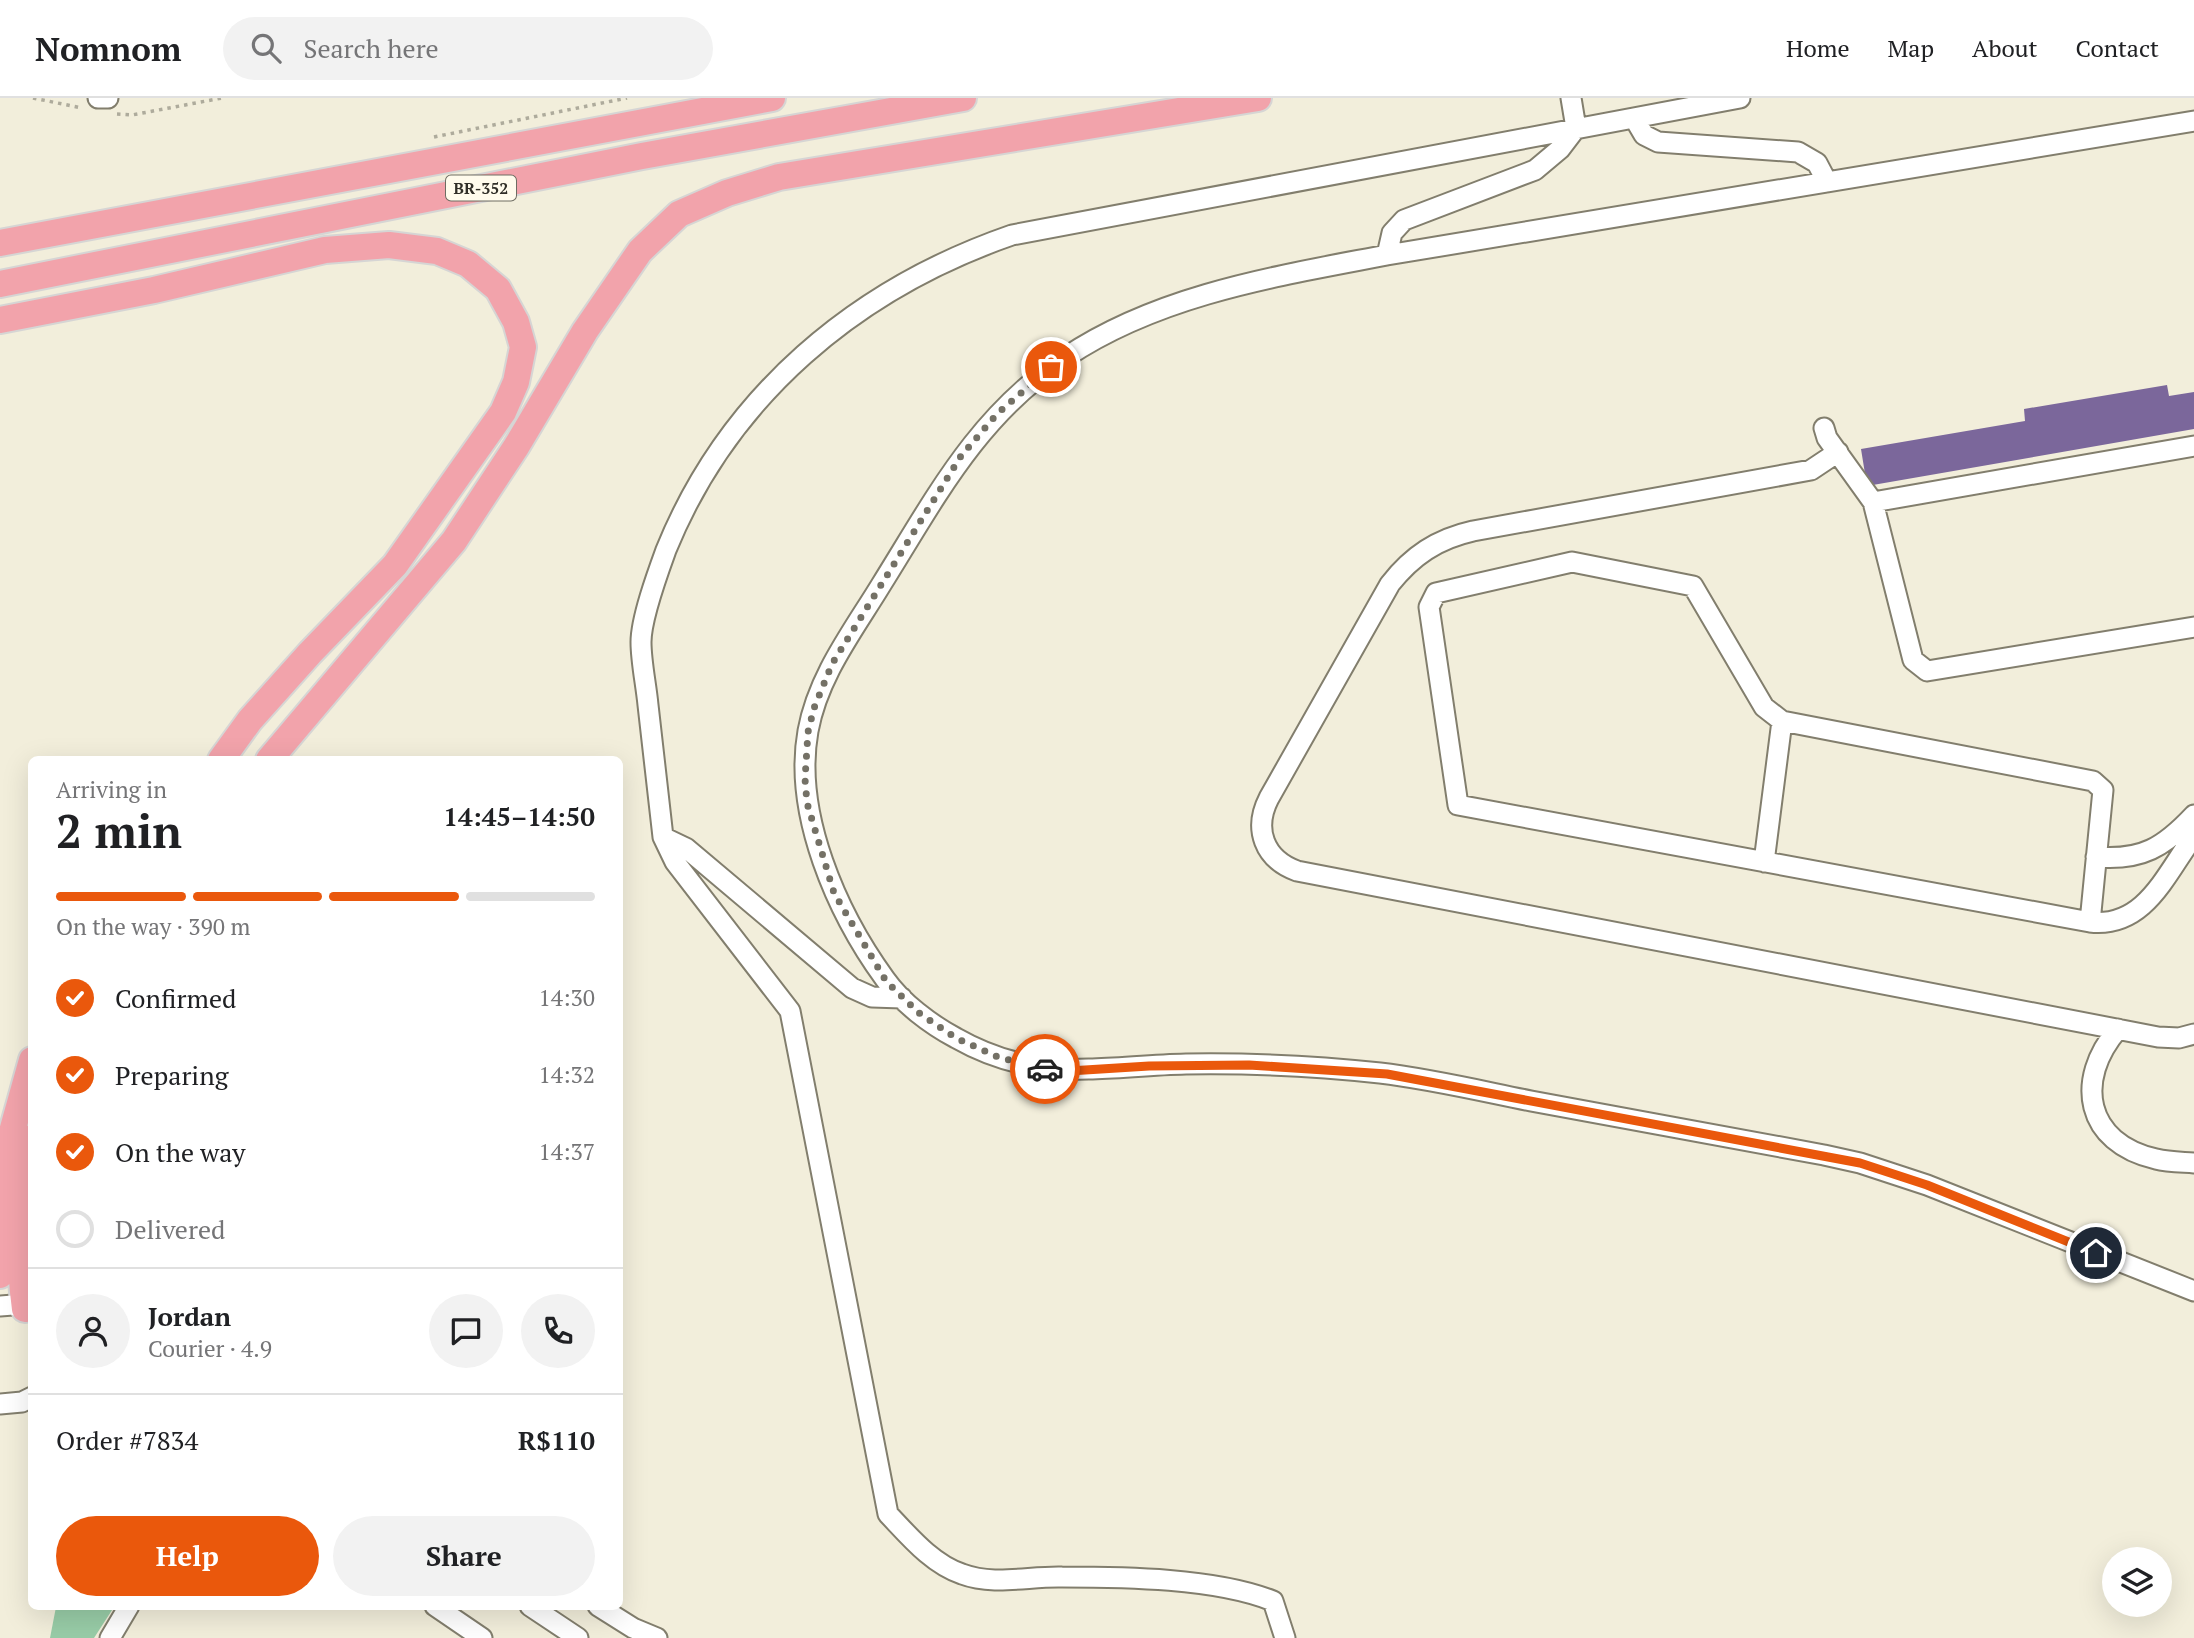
<!DOCTYPE html>
<html lang="en">
<head>
<meta charset="utf-8">
<style>
  :root { --surface:#fff; --page:#f2f2f2; --text:#202124; --muted:#757577; --line:#e0e0e0; --accent:#ea580c }
  body { margin:0; font-family:"PT Serif",serif; background:var(--page); color:var(--text); height:100vh; display:flex; flex-direction:column; font-size:26px; white-space:nowrap }
  * { box-sizing:border-box; margin:0 }
  p { font-size:23px; color:var(--muted) }
  .icon { flex:none; width:38px; height:38px; fill:none; stroke:currentColor; stroke-width:2; stroke-linecap:round; stroke-linejoin:round }
  .map { position:relative; flex:1; overflow:hidden }
  .side { position:absolute; left:28px; top:658px; width:595px; height:854px; display:flex; flex-direction:column; background:var(--surface); border-radius:10px; box-shadow:0 7px 28px #0002 }
  .side>* { flex:none }
  .buttons { position:absolute; left:2102px; top:1449px; display:grid; gap:14px }
  .buttons a { display:grid; place-items:center; width:70px; height:70px; border-radius:50%; background:var(--surface); box-shadow:0 7px 28px #0002; font-size:35px }
  .pin { position:absolute; display:grid; place-items:center; width:60px; height:60px; color:#fff; margin:-30px; border:4px solid #fff; border-radius:50%; box-shadow:0 2px 7px #0007 }
  .courier { position:absolute; display:grid; place-items:center; width:70px; height:70px; margin:-35px; border:5px solid #ea580c; border-radius:50%; background:#fff; color:#222; box-shadow:0 2px 9px #0007 }
  .summary em { font-style:normal; font-weight:700 }
  .summary div { display:flex; flex-direction:column-reverse }
  .summary { display:flex; align-items:center; justify-content:space-between; height:119px; padding:0 28px }
  h1 { font-size:46px; font-weight:700; line-height:52px }
  .bar { display:grid; grid-template-columns:repeat(4,1fr); gap:10px 7px; align-content:center; height:84px; padding:0 28px }
  .bar i { height:9px; border-radius:5px; background:var(--line) }
  .bar .on { background:var(--accent) }
  .bar p { grid-column:span 4 }
  .line { display:flex; align-items:center; gap:18px; padding:0 28px; border-top:2px solid var(--line) }
  .line div { flex:1 }
  .round { display:grid; place-items:center; flex:none; width:74px; height:74px; border-radius:37px; background:var(--page) }
  ol { padding:0 28px; list-style:none }
  li { display:flex; align-items:center; gap:21px; height:77px }
  li p { margin-inline-start:auto }
  li .icon { padding:7px; border-radius:50%; background:var(--accent); color:#fff; stroke-width:4 }
  li:last-child { color:var(--muted) }
  li i { width:38px; height:38px; border:4px solid var(--line); border-radius:50% }
  .button { display:flex; gap:14px; margin-top:auto; padding:14px 28px }
  .button a { flex:1; height:80px; border-radius:42px; background:var(--accent); color:#fff; font-size:28px; font-weight:700; line-height:80px; text-align:center }
  .button a+a { background:var(--page); color:var(--text) }
  header { display:flex; align-items:center; gap:42px; box-sizing:border-box; height:98px; padding:0 35px; background:var(--surface); border-bottom:2px solid var(--line) }
  header strong { font-size:33px }
  nav { display:flex; gap:38px; margin-inline-start:auto; font-size:24px }
  .search { width:490px; height:63px; background:var(--page); display:flex; align-items:center; gap:18px; box-sizing:border-box; padding:0 24px; border-radius:38px; color:var(--muted); font-size:26px }
  .map>svg:first-child { display:block }
  .green { fill:#98cca7 }
  .building { fill:#7b679b }
  .lines { fill:none; stroke-linecap:round; stroke-linejoin:round }
  .minor-casing { stroke:#827e6d; stroke-width:23 }
  .highway-casing { stroke:#d6d5d4; stroke-width:30 }
  .path { stroke:#aeab9c; stroke-width:3.5; stroke-dasharray:3.5 5; stroke-linecap:butt }
  .minor { stroke:#fff; stroke-width:19 }
  .highway { stroke:#f2a3ab; stroke-width:26 }
  .done { stroke:#747166; stroke-width:7; stroke-dasharray:0 12.6 }
  .route { stroke:#ea580c; stroke-width:9 }
  .labels { text-anchor:middle; stroke-width:7; stroke-linejoin:round; paint-order:stroke }
  .shield { fill:#fffbec; stroke:#6e6c62; stroke-width:2 }
  .shield-label { font-size:16px; font-weight:bold; fill:#302e27 }
</style>
</head>
<body>
<header>
<strong>Nomnom</strong>
<div class="search"><svg class="icon" aria-label="search" viewBox="0 0 24 24"><circle cx="10" cy="10" r="6"/><path d="M15 15l6 6"/></svg>Search here</div>
<nav><a>Home</a><a>Map</a><a>About</a><a>Contact</a></nav>
</header>
<div class="map">
<svg width="2194" height="1540" viewBox="0 0 2194 1540">
  <rect width="100%" height="100%" fill="#f2eedb"/>
  <path class="green" d="M56,1509V1508L114,1509L94,1540H50Z"/>
  <path class="building" d="M2167,287L2169,298L2194,294V331L1867,388L1861,351L2025,323L2024,311Z"/>
  <g class="lines">
    <g class="minor-casing">
      <path id="minor" d="M98,0H108
        M1634,20L1644,37L1658,44L1798,54L1817,65L1827,84
        M2194,23L1387,157C1278,178 1160,196 1066,259C977,318 936,399 881,487C853,533 818,578 808,633C793,716 837,815 885,881C902,905 930,926 956,940C1037,986 1099,968 1186,966C1250,965 1316,968 1380,975C1431,981 1481,993 1531,1003C1629,1021 1726,1039 1824,1057L1860,1065L1927,1087L2194,1193
        M1387,157L1392,135L1404,122L1535,72L1560,51L1576,30L1571,0
        M1824,330L1827,340L1873,404L2194,348
        M1838,354L1811,372L1473,433C1437,441 1412,458 1390,486L1269,700C1253,731 1264,761 1297,773L2158,939L2179,940L2194,936
        M1873,404L1913,562L1927,573L2194,529
        M663,739L686,750L852,890L872,899L902,900
        M2096,759C2142,763 2164,749 2194,717
        M1764,764L1782,623
        M2090,824L2103,692L2093,683L1782,623L1764,609L1693,488L1572,464L1436,495L1429,509L1458,707L2090,824C2143,830 2164,780 2191,742L2194,733
        M2118,931C2074,982 2085,1045 2156,1061C2168,1064 2181,1064 2194,1065
        M0,1208L13,1207L32,1214
        M0,1306L22,1304L32,1299
        M435,1508L482,1540
        M530,1508L578,1540
        M598,1508L633,1530L657,1540
        M110,1540L129,1508
        M1285,1540L1273,1503C1216,1480 1124,1479 1062,1479C1029,1478 994,1488 962,1476C932,1466 909,1438 888,1416L790,913L675,764L663,739C658,695 653,651 648,607C646,586 641,564 641,544C641,520 658,474 666,452C729,297 856,191 1012,137L1740,0"/>
    </g>
    <g class="highway-casing">
      <path id="highway" d="M0,145L772,0
        M0,186L642,58L963,0
        M0,222L154,192L325,152L389,147L437,153L468,166L498,191L516,224L523,249L516,284L503,314L395,467L310,555L250,622L221,662
        M269,662L454,443L516,349L585,233L640,153L679,116L727,95L779,79L1258,0
        M0,1177L3,1096L10,1041L32,962
        M25,1211C18,1159 19,1091 32,1040"/>
    </g>
    <path class="path" d="M33,0L82,10
      M117,16L132,17L222,0
      M434,39L627,0"/>
    <use href="#minor" class="minor"/>
    <use href="#highway" class="highway"/>
  </g>
  <g class="lines">
    <path class="done" d="M1045,971L998,959L956,940L919,915L886,883L834,795L807,705L805,681L808,634L814,610L832,566L961,358L997,316L1051,269"/>
    <path class="route" d="M1045,971L1069,973L1149,968L1249,967L1387,976L1860,1065L1927,1087L2096,1155"/>
  </g>
  <g class="labels">
    <rect class="shield" x="446" y="77.5" width="70" height="25" rx="5"/>
    <g class="shield-label">
      <text x="481" y="96">BR-352</text>
    </g>
  </g>
</svg>
<div class="buttons">
<a><svg class="icon" aria-label="layers" viewBox="0 0 24 24"><path d="M12 4l9 5-9 5-9-5zM3 14l9 5 9-5"/></svg></a>
</div>
<div class="pin" style="left:1051px;top:269px;background:#ea580c"><svg class="icon" aria-label="bag" viewBox="0 0 24 24"><path d="M5 8h14l-1 12H6zM9 8a3 3 0 0 1 6 0"/></svg></div>
<div class="pin" style="left:2096px;top:1155px;background:#1f2937"><svg class="icon" aria-label="home" viewBox="0 0 24 24"><path d="M3 11l9-7 9 7M6 9v11h12V9"/></svg></div>
<div class="courier" style="left:1045px;top:971px"><svg class="icon" aria-label="car" viewBox="0 0 24 24"><path d="M5 17H2v-5l4-1 3-4h7l3 4 3 1v5h-3M9 17h6M6 11h13"/><circle cx="7" cy="17" r="2"/><circle cx="17" cy="17" r="2"/></svg></div>
<section class="side">
<div class="summary"><div><h1>2 min</h1><p>Arriving in</p></div><em>14:45–14:50</em></div>
<div class="bar"><i class="on"></i><i class="on"></i><i class="on"></i><i></i><p>On the way · 390 m</p></div>
<ol>
<li><svg class="icon" aria-label="check" viewBox="0 0 24 24"><path d="M5 12l5 5 9-10"/></svg>Confirmed<p>14:30</p></li>
<li><svg class="icon" aria-label="check" viewBox="0 0 24 24"><path d="M5 12l5 5 9-10"/></svg>Preparing<p>14:32</p></li>
<li><svg class="icon" aria-label="check" viewBox="0 0 24 24"><path d="M5 12l5 5 9-10"/></svg>On the way<p>14:37</p></li>
<li><i></i>Delivered</li>
</ol>
<div class="line" style="height:126px"><a class="round"><svg class="icon" aria-label="person" viewBox="0 0 24 24"><circle cx="12" cy="8" r="4"/><path d="M4 21q1-7 8-7t8 7"/></svg></a><div><b>Jordan</b><p>Courier · 4.9</p></div><a class="round"><svg class="icon" aria-label="chat" viewBox="0 0 24 24"><path d="M4 5h16v11H9l-5 4z"/></svg></a><a class="round"><svg class="icon" aria-label="phone" viewBox="0 0 24 24"><path d="M5 4h4l2 5-3 2q2 4 5 5l2-3 5 2v4C11 20 4 13 5 4z"/></svg></a></div>
<div class="line" style="height:91px"><div>Order #7834</div><b>R$110</b></div>
<div class="button"><a>Help</a><a>Share</a></div>
</section>
</div>
</body>
</html>
